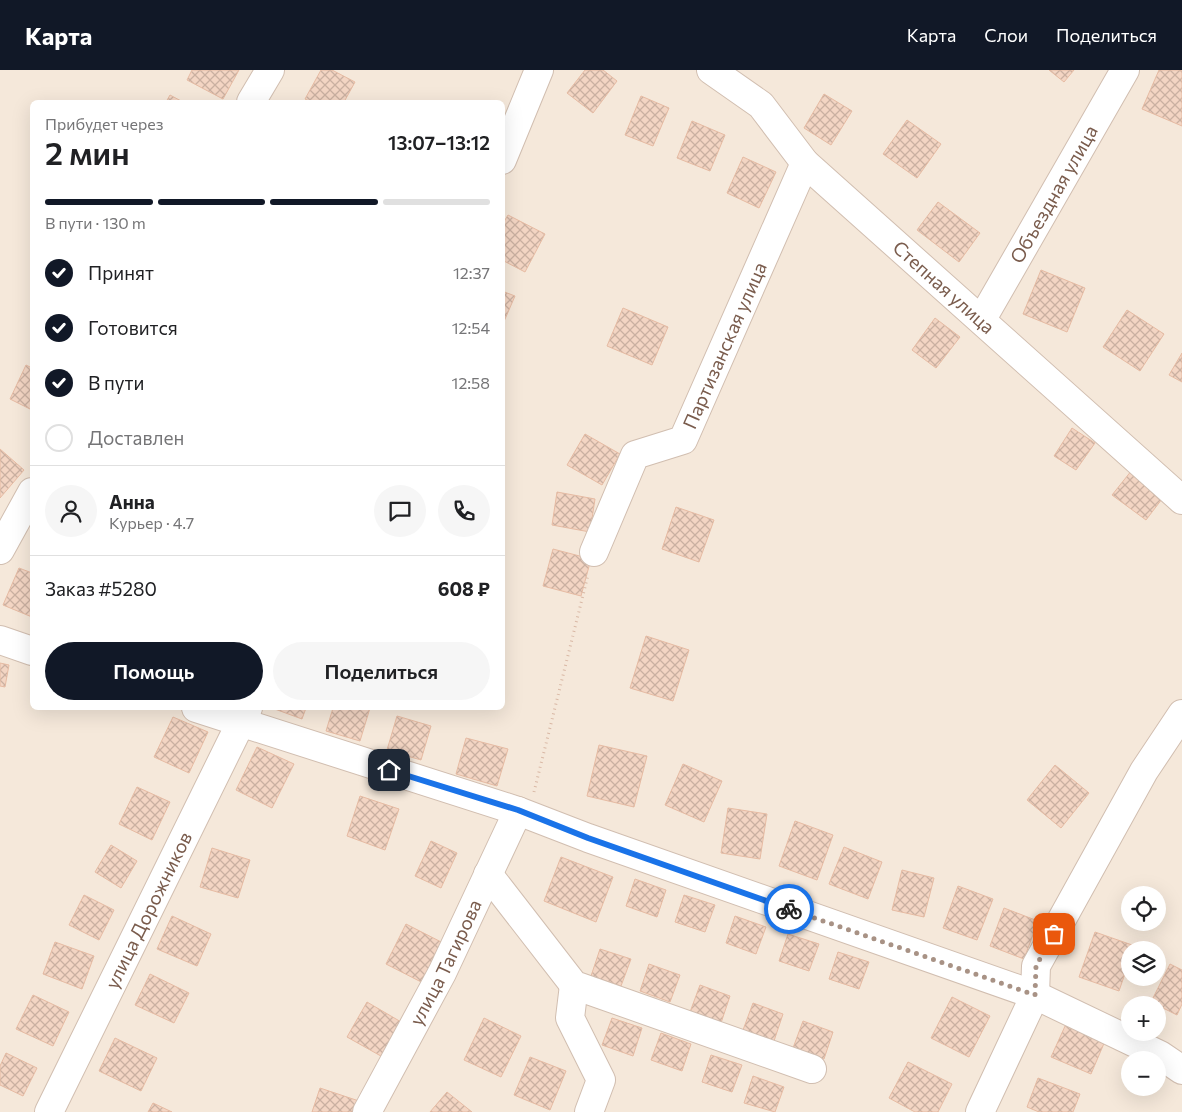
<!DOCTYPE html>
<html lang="ru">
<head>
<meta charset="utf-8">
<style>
  :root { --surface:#fff; --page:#f6f6f6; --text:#202124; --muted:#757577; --line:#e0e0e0; --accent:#111827 }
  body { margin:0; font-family:Commissioner,sans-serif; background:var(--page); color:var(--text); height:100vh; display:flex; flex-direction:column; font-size:19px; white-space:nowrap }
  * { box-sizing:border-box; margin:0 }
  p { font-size:16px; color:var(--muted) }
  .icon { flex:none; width:28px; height:28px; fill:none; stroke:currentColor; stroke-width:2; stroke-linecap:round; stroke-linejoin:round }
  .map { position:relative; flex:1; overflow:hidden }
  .details { position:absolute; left:30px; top:30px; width:475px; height:610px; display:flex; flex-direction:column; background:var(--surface); border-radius:8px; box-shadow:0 5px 20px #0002 }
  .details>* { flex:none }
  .tools { position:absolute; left:1121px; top:816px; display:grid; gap:10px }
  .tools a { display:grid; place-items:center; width:45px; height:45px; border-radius:50%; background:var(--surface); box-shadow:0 5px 20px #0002; font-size:25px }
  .pin { position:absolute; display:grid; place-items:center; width:42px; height:42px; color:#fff; margin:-21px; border-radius:10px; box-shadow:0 2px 8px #0006 }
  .courier { position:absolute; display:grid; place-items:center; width:50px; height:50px; margin:-25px; border:4px solid #1a73e8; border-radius:50%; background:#fff; color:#222; box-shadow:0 1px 6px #0007 }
  .overview em { font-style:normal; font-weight:600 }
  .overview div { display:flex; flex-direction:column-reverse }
  .overview { display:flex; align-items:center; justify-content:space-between; height:85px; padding:0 15px }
  h1 { font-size:32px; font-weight:600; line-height:38px }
  .bar { display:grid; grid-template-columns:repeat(4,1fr); gap:8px 5px; align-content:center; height:60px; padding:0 15px }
  .bar i { height:6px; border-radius:4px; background:var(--line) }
  .bar .on { background:var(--accent) }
  .bar p { grid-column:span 4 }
  .line { display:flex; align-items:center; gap:12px; padding:0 15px; border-top:1px solid var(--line) }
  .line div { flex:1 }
  .round { display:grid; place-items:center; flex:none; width:52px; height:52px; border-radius:26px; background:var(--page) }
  ol { padding:0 15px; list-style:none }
  li { display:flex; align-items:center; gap:15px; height:55px }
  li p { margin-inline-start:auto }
  li .icon { padding:5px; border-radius:50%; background:var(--accent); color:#fff; stroke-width:4 }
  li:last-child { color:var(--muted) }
  li i { width:28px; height:28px; border:2px solid var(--line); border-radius:50% }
  .button { display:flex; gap:10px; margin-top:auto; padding:10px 15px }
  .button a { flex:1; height:58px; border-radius:30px; background:var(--accent); color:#fff; font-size:20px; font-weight:600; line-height:58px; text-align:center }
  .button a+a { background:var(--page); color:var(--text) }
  header { display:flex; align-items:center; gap:30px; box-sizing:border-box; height:70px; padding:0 25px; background:var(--accent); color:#fff }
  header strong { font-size:24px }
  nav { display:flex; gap:28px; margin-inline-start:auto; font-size:18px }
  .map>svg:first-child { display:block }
  .residential { fill:#f5e8da; fill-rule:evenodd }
  .building { fill:url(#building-cross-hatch); stroke:#e6bba3 }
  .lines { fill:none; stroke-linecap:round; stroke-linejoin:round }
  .minor-casing { stroke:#d1beb0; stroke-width:30 }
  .path { stroke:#d9b8a5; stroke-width:3; stroke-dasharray:1 4; stroke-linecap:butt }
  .minor { stroke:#fff; stroke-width:28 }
  .done { stroke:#a89285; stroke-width:5; stroke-dasharray:0 9 }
  .route { stroke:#1a73e8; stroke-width:6 }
  .labels { text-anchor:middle; stroke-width:4.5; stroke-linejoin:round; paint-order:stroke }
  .street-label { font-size:19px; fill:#7a5c4d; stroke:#fffaf3 }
</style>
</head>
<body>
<header>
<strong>Карта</strong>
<nav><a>Карта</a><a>Слои</a><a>Поделиться</a></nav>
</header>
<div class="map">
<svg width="1182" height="1042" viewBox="0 0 1182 1042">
  <defs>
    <pattern id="building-cross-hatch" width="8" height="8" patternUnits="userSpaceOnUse" patternTransform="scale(1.25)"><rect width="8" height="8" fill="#f3d5c3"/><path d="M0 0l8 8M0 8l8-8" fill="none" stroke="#cab0a1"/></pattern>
  </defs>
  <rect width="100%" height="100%" fill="#fdf6ec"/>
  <path class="residential" d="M0,0H1182V1042H0ZM32,32H502V638H32ZM1130,825H1158V852H1130ZM1130,880H1158V908H1130ZM1130,935H1158V962H1130ZM1130,990H1158V1018H1130Z"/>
  <path class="building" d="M192,0H239L223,29L187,10Z
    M321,0H332L355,12L344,32H311L305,29Z
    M585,0H603L617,11L593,43L567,23Z
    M1049,0H1074L1064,12Z
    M1159,0H1182V56L1142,39Z
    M824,24L852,41L831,75L804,58Z
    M170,25L183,32H166Z
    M641,26L669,38L653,76L625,65Z
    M907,50L941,74L917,108L883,84Z
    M692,51L725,65L710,101L677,88Z
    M743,87L776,102L759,138L727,123Z
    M938,132L980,163L959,192L917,160Z
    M508,145L545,164L525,202L502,190V155Z
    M1041,200L1085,218L1067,262L1023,244Z
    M502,221L515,226L502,256Z
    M623,238L668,257L652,295L607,276Z
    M1127,240L1164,264L1140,301L1103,277Z
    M935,248L960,267L936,298L912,280Z
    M1182,283V312L1169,305Z
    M26,295L32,298V340L10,329Z
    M1072,358L1095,373L1076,400L1054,386Z
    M585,364L620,384L602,415L567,395Z
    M0,379L24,400L0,428Z
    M1132,400L1165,425L1146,450L1112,425Z
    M557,422L595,429L590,462L552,455Z
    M676,437L714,450L699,492L662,479Z
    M553,479L591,489L581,526L543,516Z
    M19,498L32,503V547L3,535Z
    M646,566L689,580L673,631L630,618Z
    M0,593L9,595L5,617L0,616Z
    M272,638H306L302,649Z
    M333,638H370L360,671L326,661Z
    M397,646L431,656L421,690L387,680Z
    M173,647L208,662L189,703L154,687Z
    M466,668L508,679L497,716L456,704Z
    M599,675L647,686L634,737L587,726Z
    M257,677L294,694L272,738L236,720Z
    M683,694L722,711L704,752L665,735Z
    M1055,695L1089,723L1061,758L1027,730Z
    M137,717L170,732L152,770L119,754Z
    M360,726L399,739L385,780L347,766Z
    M728,738L767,744L760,789L721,783Z
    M795,751L833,765L817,810L779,796Z
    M431,771L457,783L441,818L415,806Z
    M111,775L137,791L121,818L95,802Z
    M844,777L882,792L868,829L829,814Z
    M212,778L250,790L238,828L200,817Z
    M561,787L613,807L596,852L544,831Z
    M902,800L934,808L924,847L892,840Z
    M635,809L666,820L657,847L626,836Z
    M958,816L993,829L977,870L943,858Z
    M84,825L114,840L99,870L69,855Z
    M684,825L715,835L705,862L675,852Z
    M1004,838L1038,851L1024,889L990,876Z
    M172,846L211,864L197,896L157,879Z
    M735,846L766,857L756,884L726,873Z
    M406,854L449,876L429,916L386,894Z
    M1095,862L1135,876L1133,880H1130V889L1119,921L1079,907Z
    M788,864L819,874L809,901L779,891Z
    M55,872L94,886L82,919L43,904Z
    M600,879L631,889L621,916L591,906Z
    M838,882L869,892L859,919L829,909Z
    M649,894L680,905L670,932L640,921Z
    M1170,894L1182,900V934L1177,945L1151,932Z
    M150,904L189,923L174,953L135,935Z
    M700,915L730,926L721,953L690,942Z
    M33,925L69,942L53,976L16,959Z
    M952,927L990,946L969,987L931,968Z
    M367,932L408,956L388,990L347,967Z
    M753,933L783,944L774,971L743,960Z
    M484,948L521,966L501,1007L464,990Z
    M612,948L642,958L633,986L602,975Z
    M803,951L833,962L824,989L793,978Z
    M1066,954L1105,971L1091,1004L1051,987Z
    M661,963L691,974L682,1001L651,990Z
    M115,968L157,988L141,1021L99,1001Z
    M6,983L37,998L23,1026L0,1015V996Z
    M711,985L742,995L732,1022L702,1012Z
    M530,987L566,1001L550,1040L514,1025Z
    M908,992L952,1014L938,1042H915L889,1028Z
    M753,1006L784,1017L775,1042L744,1033Z
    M1038,1008L1080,1024L1073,1042H1039L1027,1037Z
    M320,1018L359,1031L356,1042H312Z
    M447,1022L472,1042H430Z
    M153,1033L172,1042H148Z"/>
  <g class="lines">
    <g class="minor-casing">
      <g id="minor">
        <path id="s1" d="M711,0L761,35L805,93L1182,430"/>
        <path d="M251,32L270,0"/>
        <path d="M502,90L539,0"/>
        <path id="s2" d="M982,249L1125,0"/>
        <path d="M0,480L32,422"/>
        <path id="s3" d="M594,482L635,385L683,370L805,93"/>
        <path d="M0,570L32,581"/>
        <path d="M196,638L518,741L588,768L1035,925L1160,985L1182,1000"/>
        <path d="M488,804L574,915L812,999"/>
        <path d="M574,915L570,948L601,1010L589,1042"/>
        <path id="s4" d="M49,1042L248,638"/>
        <path id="s5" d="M367,1042L442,903L518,741"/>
        <path d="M980,1042L1035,925L1036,896L1144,701L1182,644"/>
      </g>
    </g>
    <path class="path" d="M534,722L588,505"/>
    <use href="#minor" class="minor"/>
  </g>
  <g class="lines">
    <path class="done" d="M789,839L1035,925L1036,896L1054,864"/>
    <path class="route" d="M389,700L518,740L588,768L789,839"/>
  </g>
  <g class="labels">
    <g class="street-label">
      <text dy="7" stroke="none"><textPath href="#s2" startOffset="144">Объездная улица</textPath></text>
      <text dy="7" stroke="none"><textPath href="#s1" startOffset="320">Степная улица</textPath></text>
      <text dy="7" stroke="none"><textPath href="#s3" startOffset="259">Партизанская улица</textPath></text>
      <text dy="7" stroke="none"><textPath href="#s4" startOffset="225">улица Дорожников</textPath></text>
      <text dy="7" stroke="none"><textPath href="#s5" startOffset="169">улица Тагирова</textPath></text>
    </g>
  </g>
</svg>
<div class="tools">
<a><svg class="icon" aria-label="locate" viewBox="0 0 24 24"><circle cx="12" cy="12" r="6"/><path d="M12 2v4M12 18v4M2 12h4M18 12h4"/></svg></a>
<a><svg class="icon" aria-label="layers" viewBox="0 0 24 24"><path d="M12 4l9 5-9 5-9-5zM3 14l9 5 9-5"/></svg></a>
<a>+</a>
<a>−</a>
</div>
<div class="pin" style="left:1054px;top:864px;background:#ea580c"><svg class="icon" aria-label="bag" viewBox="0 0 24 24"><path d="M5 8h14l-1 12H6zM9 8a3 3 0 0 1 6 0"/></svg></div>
<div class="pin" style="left:389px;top:700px;background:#1f2937"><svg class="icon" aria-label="home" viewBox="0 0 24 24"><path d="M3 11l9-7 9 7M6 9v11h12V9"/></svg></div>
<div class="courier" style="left:789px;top:839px"><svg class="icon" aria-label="bike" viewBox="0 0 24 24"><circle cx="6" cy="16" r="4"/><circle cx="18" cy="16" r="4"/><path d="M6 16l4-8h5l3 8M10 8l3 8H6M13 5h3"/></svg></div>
<section class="details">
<div class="overview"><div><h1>2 мин</h1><p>Прибудет через</p></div><em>13:07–13:12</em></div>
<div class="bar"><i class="on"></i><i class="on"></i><i class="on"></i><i></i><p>В пути · 130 m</p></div>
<ol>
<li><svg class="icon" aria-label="check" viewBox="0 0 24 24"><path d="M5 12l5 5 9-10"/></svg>Принят<p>12:37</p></li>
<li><svg class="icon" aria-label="check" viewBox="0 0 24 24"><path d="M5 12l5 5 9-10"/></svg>Готовится<p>12:54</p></li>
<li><svg class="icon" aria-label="check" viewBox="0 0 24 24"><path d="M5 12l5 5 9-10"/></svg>В пути<p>12:58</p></li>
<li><i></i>Доставлен</li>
</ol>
<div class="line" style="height:90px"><a class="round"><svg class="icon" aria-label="person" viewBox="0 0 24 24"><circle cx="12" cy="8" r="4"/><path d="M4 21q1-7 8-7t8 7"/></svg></a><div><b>Анна</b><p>Курьер · 4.7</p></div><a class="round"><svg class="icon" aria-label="chat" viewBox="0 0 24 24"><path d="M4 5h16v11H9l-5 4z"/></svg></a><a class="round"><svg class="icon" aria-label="phone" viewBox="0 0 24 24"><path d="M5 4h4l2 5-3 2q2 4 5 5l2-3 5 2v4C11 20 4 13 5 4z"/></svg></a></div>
<div class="line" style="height:65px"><div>Заказ #5280</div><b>608 ₽</b></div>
<div class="button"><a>Помощь</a><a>Поделиться</a></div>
</section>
</div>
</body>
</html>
